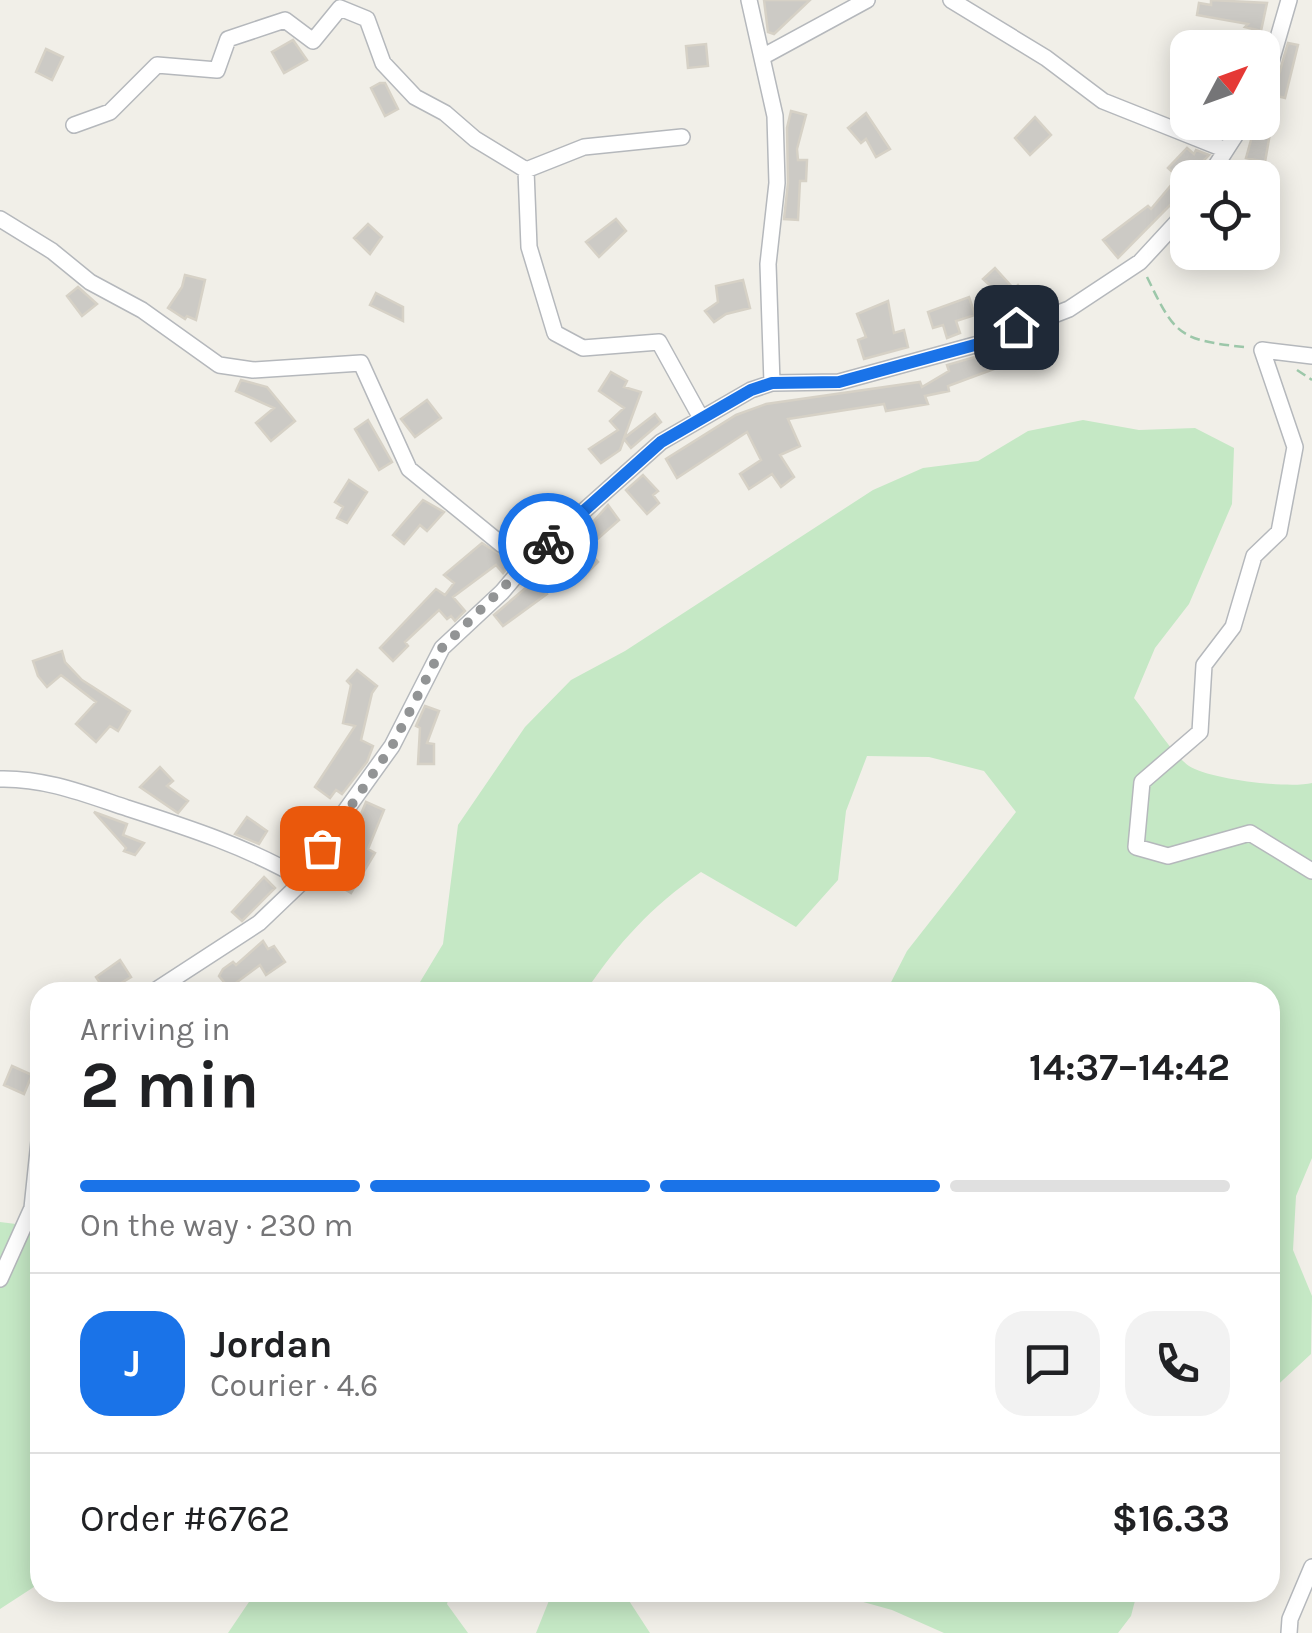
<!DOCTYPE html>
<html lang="en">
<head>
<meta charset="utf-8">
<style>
  :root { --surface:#fff; --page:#f2f2f2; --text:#202124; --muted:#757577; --line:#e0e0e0; --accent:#1a73e8 }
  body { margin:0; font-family:Karla,sans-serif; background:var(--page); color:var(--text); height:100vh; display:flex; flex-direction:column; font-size:38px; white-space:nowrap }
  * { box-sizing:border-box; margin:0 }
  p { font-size:32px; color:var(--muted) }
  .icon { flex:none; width:55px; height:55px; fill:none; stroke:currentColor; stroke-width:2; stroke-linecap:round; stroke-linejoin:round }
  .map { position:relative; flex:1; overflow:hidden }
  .side { position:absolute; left:30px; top:982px; width:1250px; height:620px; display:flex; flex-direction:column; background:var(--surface); border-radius:30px; box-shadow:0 5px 25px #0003 }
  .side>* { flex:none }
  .needle { width:65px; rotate:49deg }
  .fabs { position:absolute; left:1170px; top:30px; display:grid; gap:20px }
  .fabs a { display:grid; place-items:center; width:110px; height:110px; border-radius:20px; background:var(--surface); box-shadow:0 5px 25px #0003; font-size:50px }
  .pin { position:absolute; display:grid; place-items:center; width:85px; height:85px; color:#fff; margin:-42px; border-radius:20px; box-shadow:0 5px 15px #0006 }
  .courier { position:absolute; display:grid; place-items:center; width:100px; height:100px; margin:-50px; border:8px solid #1a73e8; border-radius:50%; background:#fff; color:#222; box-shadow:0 2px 12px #0007 }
  .summary em { font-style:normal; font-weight:700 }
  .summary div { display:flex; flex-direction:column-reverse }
  .summary { display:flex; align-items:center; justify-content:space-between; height:170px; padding:0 50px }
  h1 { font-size:65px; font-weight:700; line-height:75px }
  .bar { display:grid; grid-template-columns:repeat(4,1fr); gap:15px 10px; align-content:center; height:120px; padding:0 50px }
  .bar i { height:12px; border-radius:8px; background:var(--line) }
  .bar .current { background:var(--accent) }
  .bar p { grid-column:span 4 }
  .line { display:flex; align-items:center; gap:25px; padding:0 50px; border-top:2px solid var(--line) }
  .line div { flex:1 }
  .round { display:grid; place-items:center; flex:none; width:105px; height:105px; border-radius:30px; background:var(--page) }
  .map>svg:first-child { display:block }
  .green { fill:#c5e8c5 }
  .building { fill:#cccac5; stroke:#d6d1c6; stroke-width:2.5 }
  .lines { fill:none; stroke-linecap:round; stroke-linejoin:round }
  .minor-casing { stroke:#b5b8bc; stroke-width:18 }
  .path { stroke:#9cc7a9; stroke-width:2.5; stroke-dasharray:10 5; stroke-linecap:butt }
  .minor { stroke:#fff; stroke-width:15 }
  .done { stroke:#929495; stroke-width:10; stroke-dasharray:0 18 }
  .route { stroke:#1a73e8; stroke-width:12 }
</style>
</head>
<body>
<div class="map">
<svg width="1312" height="1633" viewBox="0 0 1312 1633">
  <rect width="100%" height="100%" fill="#f1efe8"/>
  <path class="green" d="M1083,420L1139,430L1195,428L1234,448L1232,504L1189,604L1155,648L1134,698C1149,716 1171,753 1189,766C1208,779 1289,789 1312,783V1158L1296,1196L1293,1250L1312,1296L1311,1354L1270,1392V992H886L907,951L1016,812L984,771L929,757L867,756L846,811L838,880L796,927L701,872C650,908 620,941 585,992H414L443,944L458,825L525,727L571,680L625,651L873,490L923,468L978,461L1028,431Z
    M0,1222L40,1227V1583L0,1609Z
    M255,1593H450L447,1604L468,1633H228Z
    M552,1593H624L650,1633H536Z
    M831,1593H1137L1131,1616L1118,1633H944L892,1610Z"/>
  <path class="building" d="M764,0H810L774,34L768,32Z
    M1211,0L1267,3L1261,31L1245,27L1248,24L1197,15L1199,3L1211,5Z
    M293,40L307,60L284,73L272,52Z
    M1288,43L1298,45L1285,98L1273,95Z
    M706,44L708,66L688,68L686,46Z
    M46,49L63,57L52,80L36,72Z
    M380,83H385L398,109L385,116L371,88Z
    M791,111L806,115L797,149L798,160H807L806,181H800L798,220L784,219L788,183L787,128Z
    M866,113L890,149L876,157L866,139L861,143L848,128Z
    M1035,117L1051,135L1030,155L1015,138Z
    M1256,122H1272L1265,162L1246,158Z
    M1187,148L1194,154L1196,150L1209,155L1183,182L1168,168Z
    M1172,184L1182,193L1118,258L1103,240L1148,206L1151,209Z
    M616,219L626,231L599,257L586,242Z
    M368,224L382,237L370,254L354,238Z
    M995,268L1014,289L1018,285L1027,295L1014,308L983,279Z
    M185,275L205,280L196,320L187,316L185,319L168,308L182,287Z
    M743,280L750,308L726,314L714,322L705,311L718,302L716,286Z
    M78,287L97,304L82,316L67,296Z
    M376,293L403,307V321L370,305Z
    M969,297L975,315L956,321L960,333L947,338L943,325L933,328L928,312Z
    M888,301L894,333L904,330L908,347L864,359L858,340L866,337L857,314Z
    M985,354L987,360L1012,359L1013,362L948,386L949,391L925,396L928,404L886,411L884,404L788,419L800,446L780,455L794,477L781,487L772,474L749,489L740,474L761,460L747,432L677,478L666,459L736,415L766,404L920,382L922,387L949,371L947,365Z
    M611,372L627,381L624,387L641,392L624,438L655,414L661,422L631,448L624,439L620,450L601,463L589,449L618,430L610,421L624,408L599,391Z
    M241,380L267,387L295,421L271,441L256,423L274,408L236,391Z
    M427,400L441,418L415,437L401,419Z
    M368,420L392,462L379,470L355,429Z
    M643,475L658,491L653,495L659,503L647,514L626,490Z
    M349,480L367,492L347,523L337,518L343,507L335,502Z
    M423,500L444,512L427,531L420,525L404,544L393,535Z
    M608,505L619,520L586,549L598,562L588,572L580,563L565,576L555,564L560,560L556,555L584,532Z
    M482,543L512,562L503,573L496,565L453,597L465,611L455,621L451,616L447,619L439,610L405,642L408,646L393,661L380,648L436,589L445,595L454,583L444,575Z
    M536,579L547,594L503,626L494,615Z
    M62,651L65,662L82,680L130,711L118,731L110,726L96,742L76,724L96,702L61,675L47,687L38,676L33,661Z
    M357,670L377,686L372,693L361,740L373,746L367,762L342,794L336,790L330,798L315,787L355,726L343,723L351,685L347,681Z
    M425,706L439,711L427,743L434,744V764H418L420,728L416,726Z
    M160,767L173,781L167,786L188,801L178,813L140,787Z
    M366,802L384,810L368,849L375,853L351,893L326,878L355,840L351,838Z
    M94,812L127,824L123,835L144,843L135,855L124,851L126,848Z
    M247,817L267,831L259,844L235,834Z
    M264,877L275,888L242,921L232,912Z
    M263,941L268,949L274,946L285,962L266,975L260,965L229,988L219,976L223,969L233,962L236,965Z
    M120,960L131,977L106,992L96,977Z
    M12,1066L32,1075L24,1094L4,1085Z"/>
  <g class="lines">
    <g class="minor-casing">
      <path id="minor" d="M749,0L775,116L777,183L768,264L772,383
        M951,0L1046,58L1103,101L1226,150
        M764,56L867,0
        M1262,93L1289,0
        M74,125L110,112L157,65L217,70L228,39L285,20L313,41L340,8L367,19L383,63L415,97L445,113L475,139L526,170L529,247L555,333L583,348L659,342L701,418
        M526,170L584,147L682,137
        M1208,178L1244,122
        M0,219L52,251L90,282L142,310L219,365L253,370L361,363L409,469L501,544L530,559
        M1312,356L1262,350L1295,447L1279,532L1254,556L1233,627L1204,665L1200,732L1142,782L1136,847L1168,856L1250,833L1312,871
        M0,779C45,778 85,794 127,808C189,828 248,847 304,880
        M153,992L259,923L304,880L341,817L392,746L442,648L502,592L530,559L661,442L751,390L772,383L839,382L982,343L1069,309L1140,262L1188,210
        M0,1279L32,1208L40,1132
        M1289,1633L1290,1619L1312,1567"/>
    </g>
    <path class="path" d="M1147,277C1175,335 1179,340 1244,347
      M1297,370L1312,380"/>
    <use href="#minor" class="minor"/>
  </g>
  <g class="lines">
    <path class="done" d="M322,848L392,746L442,648L548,543"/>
    <path class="route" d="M548,543L661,442L751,390L772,383L839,382L982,343L1016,327"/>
  </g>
</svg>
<div class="fabs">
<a><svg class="needle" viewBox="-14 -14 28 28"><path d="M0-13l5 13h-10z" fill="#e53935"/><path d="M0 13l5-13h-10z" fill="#757577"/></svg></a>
<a><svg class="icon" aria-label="locate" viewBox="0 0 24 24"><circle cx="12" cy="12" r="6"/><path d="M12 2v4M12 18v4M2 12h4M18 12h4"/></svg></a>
</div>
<div class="pin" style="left:322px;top:848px;background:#ea580c"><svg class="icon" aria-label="bag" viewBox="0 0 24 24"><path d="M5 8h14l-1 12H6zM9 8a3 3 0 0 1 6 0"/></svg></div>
<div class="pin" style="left:1016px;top:327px;background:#1f2937"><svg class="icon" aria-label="home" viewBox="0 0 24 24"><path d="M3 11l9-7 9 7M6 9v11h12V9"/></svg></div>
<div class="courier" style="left:548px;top:543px"><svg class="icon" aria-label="bike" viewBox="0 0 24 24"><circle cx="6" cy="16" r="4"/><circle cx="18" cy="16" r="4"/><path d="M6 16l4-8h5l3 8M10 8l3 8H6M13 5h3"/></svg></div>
<section class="side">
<div class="summary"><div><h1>2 min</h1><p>Arriving in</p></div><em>14:37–14:42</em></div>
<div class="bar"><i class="current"></i><i class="current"></i><i class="current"></i><i></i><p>On the way · 230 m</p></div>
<div class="line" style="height:180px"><b class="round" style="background:var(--accent);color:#fff">J</b><div><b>Jordan</b><p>Courier · 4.6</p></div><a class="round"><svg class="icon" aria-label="chat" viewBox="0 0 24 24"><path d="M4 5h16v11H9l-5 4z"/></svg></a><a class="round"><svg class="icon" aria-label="phone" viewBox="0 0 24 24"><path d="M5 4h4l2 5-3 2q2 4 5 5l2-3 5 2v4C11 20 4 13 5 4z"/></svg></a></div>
<div class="line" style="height:130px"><div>Order #6762</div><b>$16.33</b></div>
</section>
</div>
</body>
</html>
